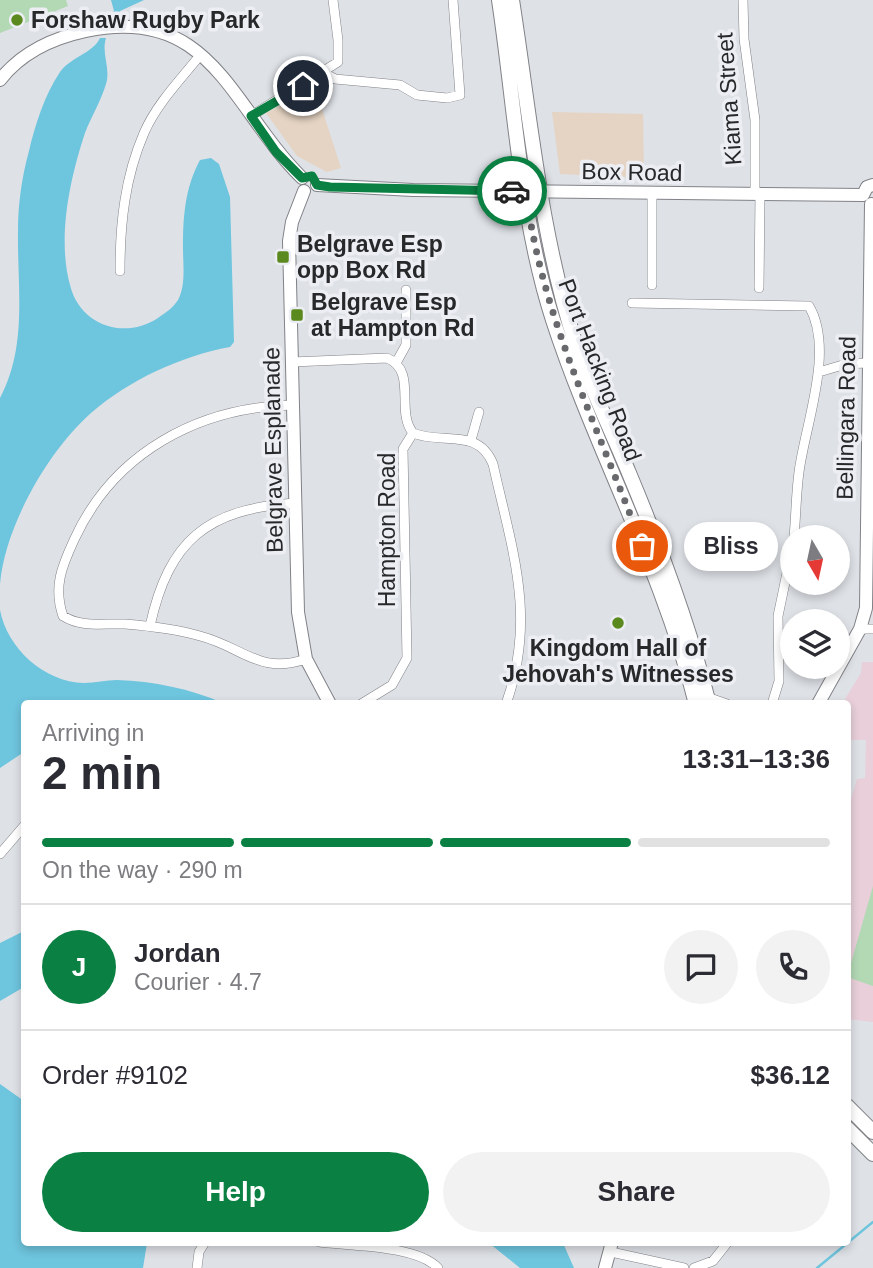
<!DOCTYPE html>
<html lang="en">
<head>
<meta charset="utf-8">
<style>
  :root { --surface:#fff; --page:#f2f2f3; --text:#2b2b33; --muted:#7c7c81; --line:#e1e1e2; --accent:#0b8043 }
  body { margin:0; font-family:Helvetica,sans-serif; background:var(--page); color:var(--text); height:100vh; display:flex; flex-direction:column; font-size:26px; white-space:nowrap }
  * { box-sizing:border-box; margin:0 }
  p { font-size:23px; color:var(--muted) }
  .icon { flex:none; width:38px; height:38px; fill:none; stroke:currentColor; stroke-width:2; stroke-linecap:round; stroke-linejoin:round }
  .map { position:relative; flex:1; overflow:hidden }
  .details { position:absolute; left:21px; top:700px; width:830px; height:546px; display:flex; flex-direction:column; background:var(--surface); border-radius:7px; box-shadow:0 4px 10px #0003 }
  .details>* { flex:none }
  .needle { width:46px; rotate:171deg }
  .tools { position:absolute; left:780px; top:525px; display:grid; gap:14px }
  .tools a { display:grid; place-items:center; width:70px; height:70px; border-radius:50%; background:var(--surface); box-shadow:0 4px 10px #0003; font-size:35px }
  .pin { position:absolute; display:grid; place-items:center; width:60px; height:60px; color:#fff; margin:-30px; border:4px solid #fff; border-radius:50%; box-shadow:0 2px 7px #0007 }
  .courier { position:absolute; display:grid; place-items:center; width:70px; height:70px; margin:-35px; border:5px solid #0b8043; border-radius:50%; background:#fff; color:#222; box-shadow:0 2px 9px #0007 }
  .bubble { position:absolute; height:49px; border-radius:24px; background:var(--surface); box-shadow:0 4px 10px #0003; font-size:23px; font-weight:700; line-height:49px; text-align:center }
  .headline em { font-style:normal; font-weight:700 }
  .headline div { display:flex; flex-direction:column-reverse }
  .headline { display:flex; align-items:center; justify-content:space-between; height:119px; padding:0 21px }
  h1 { font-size:46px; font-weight:700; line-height:52px }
  .bar { display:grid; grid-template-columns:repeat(4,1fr); gap:10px 7px; align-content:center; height:84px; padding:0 21px }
  .bar i { height:9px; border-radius:5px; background:var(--line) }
  .bar .active { background:var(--accent) }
  .bar p { grid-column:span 4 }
  .line { display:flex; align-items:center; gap:18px; padding:0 21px; border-top:2px solid var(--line) }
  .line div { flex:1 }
  .round { display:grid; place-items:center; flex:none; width:74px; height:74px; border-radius:37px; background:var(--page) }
  .cta { display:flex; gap:14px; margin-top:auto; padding:14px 21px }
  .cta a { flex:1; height:80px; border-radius:42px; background:var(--accent); color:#fff; font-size:28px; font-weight:700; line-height:80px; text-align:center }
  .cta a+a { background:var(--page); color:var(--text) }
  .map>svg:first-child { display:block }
  .commercial { fill:#e5d4c3 }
  .education { fill:#e8cfd9 }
  .green { fill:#b2d8b4 }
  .water { fill:#6ec5de }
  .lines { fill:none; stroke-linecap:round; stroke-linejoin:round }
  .stream { stroke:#6ec5de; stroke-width:2.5 }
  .minor-casing { stroke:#808287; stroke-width:10 }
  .tertiary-casing { stroke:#808287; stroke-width:14 }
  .primary-casing { stroke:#808287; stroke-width:16 }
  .minor { stroke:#fff; stroke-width:9 }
  .tertiary { stroke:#fff; stroke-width:12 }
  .primary { stroke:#fff; stroke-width:14 }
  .done { stroke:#67696c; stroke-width:7; stroke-dasharray:0 12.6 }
  .route { stroke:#0b8043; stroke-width:9 }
  .poi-dot { fill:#5a891d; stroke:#eceef3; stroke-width:2.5 }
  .labels { text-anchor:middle; stroke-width:7; stroke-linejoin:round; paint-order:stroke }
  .poi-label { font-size:23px; font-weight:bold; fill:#27282a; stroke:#eceef3; text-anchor:start }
  .street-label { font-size:23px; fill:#27282a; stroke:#eceef3 }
</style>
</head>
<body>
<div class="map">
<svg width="873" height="1268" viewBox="0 0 873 1268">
  <rect width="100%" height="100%" fill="#dee1e6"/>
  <path class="commercial" d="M315,87L341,168L327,172L297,156L266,113Z
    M552,112L643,114L644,178L560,174Z"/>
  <path class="education" d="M862,662H873V1022L847,1019V812L857,779L865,778L866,740H847V704H842L861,673Z"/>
  <path class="green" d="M0,0H66L68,6L0,33Z
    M873,886V986L847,977Z"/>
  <path class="water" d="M111,0H144L120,11L116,18H109L114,11Z
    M100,38H106C101,54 111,68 106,84C101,101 91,117 85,133C70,178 57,238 70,285C80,326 125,340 158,318C165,313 173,308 178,300C186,285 183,265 183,248C183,216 185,188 200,160L211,158L219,164L230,197L234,342L230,347C181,356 129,380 91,413C48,451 5,526 0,584V398C28,345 17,288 18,230C18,204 22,176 29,151C35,125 45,94 60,72C71,57 93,53 100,38Z
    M0,610C7,648 44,682 84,683C95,683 106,680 117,680C153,681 191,689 223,703L24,704V752L0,768Z
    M24,931V987L0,1001V943Z
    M0,1084L24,1101V1242L147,1243L143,1268H0Z
    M489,1243H563L574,1268H520Z"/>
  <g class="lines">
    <path class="stream" d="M817,1268L873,1222"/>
    <g class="minor-casing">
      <path id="minor" d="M743,0L744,39L755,120V194
        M324,73L335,79L400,85L417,95L447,98L460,95L453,0
        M251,116L338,62V40L333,0
        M652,193V285
        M120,271C120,223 125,177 144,133C157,103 182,78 201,54
        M759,288L760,195
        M632,303L809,306C835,350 805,425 799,472C796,494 796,516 794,537
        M292,362L387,358C418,371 395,411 413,433L403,449L407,658L392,685L361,704
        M396,363L406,345V290
        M819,372L846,364L867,363
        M293,405C199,407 114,452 74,540C62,566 53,587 63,616C82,628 103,623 125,624C150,626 176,629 200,636C243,647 259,675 306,659
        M413,433C442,445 478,427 493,464C512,550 537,617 506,704
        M471,440L479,412
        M150,626C169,540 207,509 295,503
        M860,629H873
        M707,697L727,704
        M772,704L779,681L778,616L793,544
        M0,854L24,826
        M319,1242C350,1246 417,1245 438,1268
        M611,1252L684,1268
        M197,1268L199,1252L205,1242
        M694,1268L713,1261L728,1242"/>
    </g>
    <g class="tertiary-casing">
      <path id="tertiary" d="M0,80C21,53 53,38 86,31C212,4 231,108 302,178
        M317,185L413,190L863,195
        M304,191L292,222L289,241L298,612L306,659L330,704
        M863,195L867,187L873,185
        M818,704L860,629L866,608L871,204
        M605,1268L612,1242"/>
    </g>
    <g class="primary-casing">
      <path id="primary" d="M499,0C515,106 520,218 553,320C595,449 663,570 696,704
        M512,0C530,115 540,234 576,345C591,388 611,430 629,473C660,547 689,625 709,704
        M847,1106L873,1132
        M847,1128L873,1154"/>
    </g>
    <use href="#minor" class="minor"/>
    <use href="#tertiary" class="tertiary"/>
    <use href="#primary" class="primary"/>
  </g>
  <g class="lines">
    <path class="done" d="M512,191H526C541,317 599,428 642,546"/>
    <path class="route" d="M303,86L251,116L276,152L302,178L312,176L317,185L330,187L512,191"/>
  </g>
  <g class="poi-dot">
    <circle cx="17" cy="20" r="7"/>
    <rect x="276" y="250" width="14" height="14" rx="3.5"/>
    <rect x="290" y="308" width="14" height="14" rx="3.5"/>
    <circle cx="618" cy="623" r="7"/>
  </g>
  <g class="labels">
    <g class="poi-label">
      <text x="31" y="28">Forshaw Rugby Park</text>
      <text x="297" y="252">Belgrave Esp<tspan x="297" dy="26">opp Box Rd</tspan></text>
      <text x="311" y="310">Belgrave Esp<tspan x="311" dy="26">at Hampton Rd</tspan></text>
      <text x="618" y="656" text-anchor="middle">Kingdom Hall of<tspan x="618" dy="26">Jehovah's Witnesses</tspan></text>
    </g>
    <g class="street-label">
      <text transform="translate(729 99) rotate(-94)" y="8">Kiama Street</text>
      <text transform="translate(632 172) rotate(1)" y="8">Box Road</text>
      <text transform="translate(600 370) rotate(69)" y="8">Port Hacking Road</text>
      <text transform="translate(846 418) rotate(-89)" y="8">Bellingara Road</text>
      <text transform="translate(273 450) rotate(-91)" y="8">Belgrave Esplanade</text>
      <text transform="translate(387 530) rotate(-90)" y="8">Hampton Road</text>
    </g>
  </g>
</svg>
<div class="tools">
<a><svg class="needle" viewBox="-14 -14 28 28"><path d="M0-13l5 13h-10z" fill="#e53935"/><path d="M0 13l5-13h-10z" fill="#7c7c81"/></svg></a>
<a><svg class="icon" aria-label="layers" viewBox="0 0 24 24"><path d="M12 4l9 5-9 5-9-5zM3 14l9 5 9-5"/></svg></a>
</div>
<div class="pin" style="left:642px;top:546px;background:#ea580c"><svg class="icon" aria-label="bag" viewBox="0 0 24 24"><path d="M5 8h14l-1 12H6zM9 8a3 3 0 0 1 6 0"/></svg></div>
<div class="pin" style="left:303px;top:86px;background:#1f2937"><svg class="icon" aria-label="home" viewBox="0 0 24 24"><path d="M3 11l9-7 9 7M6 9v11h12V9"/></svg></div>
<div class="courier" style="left:512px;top:191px"><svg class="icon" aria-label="car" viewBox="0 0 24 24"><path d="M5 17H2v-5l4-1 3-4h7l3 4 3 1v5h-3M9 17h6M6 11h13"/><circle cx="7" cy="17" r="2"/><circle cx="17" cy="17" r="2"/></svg></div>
<div class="bubble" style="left:684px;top:522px;width:94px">Bliss</div>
<section class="details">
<div class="headline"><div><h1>2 min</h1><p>Arriving in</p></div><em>13:31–13:36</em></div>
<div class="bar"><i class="active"></i><i class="active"></i><i class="active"></i><i></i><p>On the way · 290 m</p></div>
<div class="line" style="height:126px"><b class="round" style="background:var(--accent);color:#fff">J</b><div><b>Jordan</b><p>Courier · 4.7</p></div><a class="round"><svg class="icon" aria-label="chat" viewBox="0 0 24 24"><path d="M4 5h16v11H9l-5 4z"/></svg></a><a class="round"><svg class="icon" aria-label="phone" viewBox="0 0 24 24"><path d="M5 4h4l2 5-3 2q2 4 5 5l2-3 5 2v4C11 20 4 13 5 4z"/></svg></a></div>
<div class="line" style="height:91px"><div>Order #9102</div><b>$36.12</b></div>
<div class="cta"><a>Help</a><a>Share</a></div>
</section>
</div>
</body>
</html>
